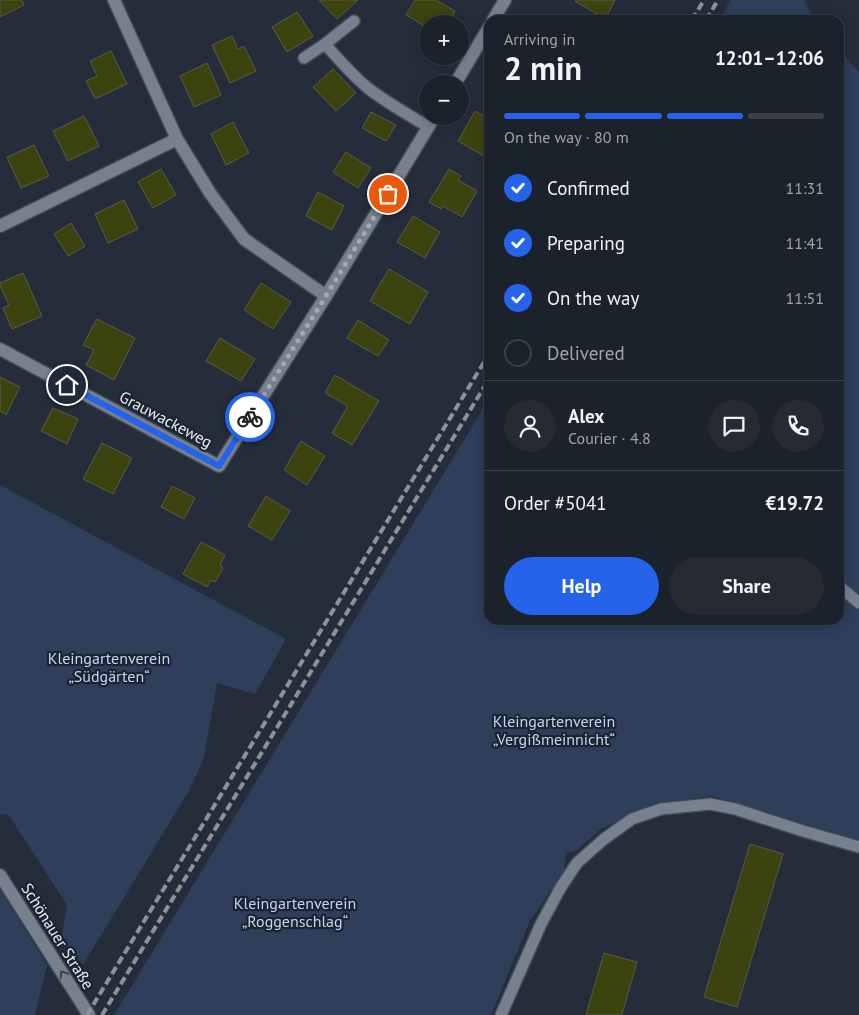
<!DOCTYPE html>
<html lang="en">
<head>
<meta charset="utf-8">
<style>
  :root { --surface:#1c222c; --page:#252a34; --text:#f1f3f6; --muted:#a0a4a9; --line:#3a3f48; --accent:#2563eb }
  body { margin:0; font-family:"PT Sans",sans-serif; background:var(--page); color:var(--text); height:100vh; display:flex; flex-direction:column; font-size:19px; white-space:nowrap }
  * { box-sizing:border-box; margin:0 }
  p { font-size:16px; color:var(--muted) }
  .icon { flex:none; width:28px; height:28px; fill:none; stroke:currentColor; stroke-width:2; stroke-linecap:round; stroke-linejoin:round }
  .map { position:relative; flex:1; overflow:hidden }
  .drawer { position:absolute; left:484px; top:15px; width:360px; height:610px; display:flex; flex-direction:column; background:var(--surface); border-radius:15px; box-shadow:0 2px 12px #0003,0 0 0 1px var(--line) }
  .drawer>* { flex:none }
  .controls { position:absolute; left:419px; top:15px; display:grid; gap:10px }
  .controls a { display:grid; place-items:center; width:50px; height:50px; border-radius:50%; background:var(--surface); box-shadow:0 2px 12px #0003,0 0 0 1px var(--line); font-size:25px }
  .pin { position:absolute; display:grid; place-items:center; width:42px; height:42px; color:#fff; margin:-21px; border:2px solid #fff; border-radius:50%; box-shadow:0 1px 5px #0007 }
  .courier { position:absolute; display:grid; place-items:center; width:50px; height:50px; margin:-25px; border:4px solid #2563eb; border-radius:50%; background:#fff; color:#222; box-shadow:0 1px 6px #0007 }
  .headline em { font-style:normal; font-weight:800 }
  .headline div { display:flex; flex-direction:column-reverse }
  .headline { display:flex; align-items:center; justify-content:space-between; height:85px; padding:0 20px }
  h1 { font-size:32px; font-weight:800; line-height:38px }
  .bar { display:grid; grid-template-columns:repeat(4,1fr); gap:8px 5px; align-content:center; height:60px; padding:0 20px }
  .bar i { height:6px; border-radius:4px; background:var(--line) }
  .bar .active { background:var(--accent) }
  .bar p { grid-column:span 4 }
  .line { display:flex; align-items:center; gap:12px; padding:0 20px; border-top:1px solid var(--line) }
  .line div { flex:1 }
  .round { display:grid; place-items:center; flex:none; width:52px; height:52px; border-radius:26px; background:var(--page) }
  ol { padding:0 20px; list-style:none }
  li { display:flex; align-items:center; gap:15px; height:55px }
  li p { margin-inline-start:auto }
  li .icon { padding:5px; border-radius:50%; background:var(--accent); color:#fff; stroke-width:4 }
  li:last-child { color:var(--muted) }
  li i { width:28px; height:28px; border:2px solid var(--line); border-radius:50% }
  .primary-button { display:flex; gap:10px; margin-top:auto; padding:10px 20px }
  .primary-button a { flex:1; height:58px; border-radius:30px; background:var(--accent); color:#fff; font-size:20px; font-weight:800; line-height:58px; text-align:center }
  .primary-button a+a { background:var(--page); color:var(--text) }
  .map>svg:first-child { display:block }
  .green { fill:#2e3e5b }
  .building { fill:#3d430f; stroke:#585b4b }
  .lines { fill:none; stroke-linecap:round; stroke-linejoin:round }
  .service-casing { stroke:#434a54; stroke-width:14 }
  .minor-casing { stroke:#434a54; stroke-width:15 }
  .tertiary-casing { stroke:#434a54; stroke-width:15 }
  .service { stroke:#77808f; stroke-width:11 }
  .minor { stroke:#77808f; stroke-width:12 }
  .tertiary { stroke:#77808f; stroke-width:12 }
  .rail { stroke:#8c929c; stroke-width:4; stroke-dasharray:8 4; stroke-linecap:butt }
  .oneway { stroke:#37404c }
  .done { stroke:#a4aab4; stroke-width:5; stroke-dasharray:0 9 }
  .route { stroke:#2563eb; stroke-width:6 }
  .labels { text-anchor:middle; stroke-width:4.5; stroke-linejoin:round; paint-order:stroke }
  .street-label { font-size:16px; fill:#e8edf5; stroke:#1c2430 }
  .park-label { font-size:16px; fill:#c3d6f6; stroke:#1c2430 }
</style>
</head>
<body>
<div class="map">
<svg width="859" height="1015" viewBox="0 0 859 1015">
  <rect width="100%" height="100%" fill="#262d3a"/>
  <path class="green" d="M731,0H804L815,20H719Z
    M842,53L859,72V840L712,796L655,803L601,829L577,850L566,853L564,870L530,921L491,1015H114L489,399V620H839V55Z
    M0,485L286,639L255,694L217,683L204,758L190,789L83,965L61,940L67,905L8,814L0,815Z
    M0,889L47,965L35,1015H0Z"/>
  <path class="building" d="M0,0H22L24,5L0,17Z
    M319,0H358L337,19Z
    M415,0H436L455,11L448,24H428V28L406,15Z
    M576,0H615L605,19L575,1Z
    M297,12L313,36L287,52L272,27Z
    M232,36L238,49L244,46L256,71L230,83L212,45Z
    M111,51L127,84L95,99L86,81L97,76L90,61Z
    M207,63L221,95L194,107L180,76Z
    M333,69L356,93L336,111L313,87Z
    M475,111L489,119V159L458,141Z
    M371,112L396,125L386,141L362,128Z
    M84,116L99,146L68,161L53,131Z
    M233,122L249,153L226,165L211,134Z
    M34,145L49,176L21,188L7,157Z
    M346,152L371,168L358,188L333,172Z
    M161,169L176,195L153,208L138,182Z
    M449,169L461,176L458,180L477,191L462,217L443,206L441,209L429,202Z
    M318,192L344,206L332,230L306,216Z
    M124,200L138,229L108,243L95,214Z
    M413,216L440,232L425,258L397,242Z
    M71,223L85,246L68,256L54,234Z
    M389,269L428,292L410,324L370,301Z
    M23,273L42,316L12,329L3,308L9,305L0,286V283Z
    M261,283L291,302L273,329L244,310Z
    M97,319L135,338L114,380L86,365L94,350L83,345Z
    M358,320L389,340L378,356L347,338Z
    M220,338L255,359L241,381L206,361Z
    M335,375L379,401L352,445L332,433L348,406L325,393Z
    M0,377L20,387L6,415L0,411Z
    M53,408L78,419L67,444L41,431Z
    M301,441L325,456L307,485L284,470Z
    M102,443L132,458L113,494L83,479Z
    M172,486L195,498L184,519L161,507Z
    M266,496L290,511L272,540L248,526Z
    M201,542L225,555L220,565L223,568L215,582L211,580L207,587L183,574Z
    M750,844L783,854L737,1007L704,997Z
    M604,953L637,962L622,1014V1015H586Z"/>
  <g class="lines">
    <g class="service-casing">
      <path id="service" d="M325,44C339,60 353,76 369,89C388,103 408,115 429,127
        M304,58L325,44L354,21
        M839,586L859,603
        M501,1015L541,924L561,887L577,863L604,839L632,819L661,809L710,804L735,809L803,831L859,847"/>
    </g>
    <g class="minor-casing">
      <path id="minor" d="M114,0L177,139L210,193L244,239L326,296
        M493,20L505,0
        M455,84L489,27
        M0,226L177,139
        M0,349L219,466L326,296L435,116"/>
    </g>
    <g class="tertiary-casing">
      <path id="tertiary" d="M0,875L89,1015"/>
    </g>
    <use href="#service" class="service"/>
    <use href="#minor" class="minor"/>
    <use href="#tertiary" class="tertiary"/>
    <path class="rail" d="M692,20L704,0
      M706,20L718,0
      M87,1015L489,354
      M102,1015L489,379"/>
  </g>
  <defs><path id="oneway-chevron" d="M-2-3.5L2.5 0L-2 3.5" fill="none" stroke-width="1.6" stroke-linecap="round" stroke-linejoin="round" transform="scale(1.25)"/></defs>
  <use class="oneway" href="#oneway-chevron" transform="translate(63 974) rotate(-122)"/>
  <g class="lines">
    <path class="done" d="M250,417L326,296L388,194"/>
    <path class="route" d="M67,385L219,466L250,417"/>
  </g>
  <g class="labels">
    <g class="street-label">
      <text transform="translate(166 419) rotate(28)" y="6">Grauwackeweg</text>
      <text transform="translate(58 936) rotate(58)" y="6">Schönauer Straße</text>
    </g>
    <g class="park-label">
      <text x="109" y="664">Kleingartenverein<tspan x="109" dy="18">„Südgärten“</tspan></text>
      <text x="554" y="727">Kleingartenverein<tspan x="554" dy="18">„Vergißmeinnicht“</tspan></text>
      <text x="295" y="909">Kleingartenverein<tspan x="295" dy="18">„Roggenschlag“</tspan></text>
    </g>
  </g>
</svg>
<div class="controls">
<a>+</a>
<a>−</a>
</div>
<div class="pin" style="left:388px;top:194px;background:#ea580c"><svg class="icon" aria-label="bag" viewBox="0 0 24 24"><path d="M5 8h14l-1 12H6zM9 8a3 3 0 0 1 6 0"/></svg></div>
<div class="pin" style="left:67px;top:385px;background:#1f2937"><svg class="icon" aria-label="home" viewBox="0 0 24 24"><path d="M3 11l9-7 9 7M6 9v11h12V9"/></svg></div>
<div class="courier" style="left:250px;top:417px"><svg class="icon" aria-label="bike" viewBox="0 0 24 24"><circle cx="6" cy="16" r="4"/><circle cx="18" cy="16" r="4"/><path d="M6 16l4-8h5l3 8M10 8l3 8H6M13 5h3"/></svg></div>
<section class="drawer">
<div class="headline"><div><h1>2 min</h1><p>Arriving in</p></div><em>12:01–12:06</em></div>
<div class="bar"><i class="active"></i><i class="active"></i><i class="active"></i><i></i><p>On the way · 80 m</p></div>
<ol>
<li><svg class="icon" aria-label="check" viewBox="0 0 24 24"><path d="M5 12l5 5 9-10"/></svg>Confirmed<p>11:31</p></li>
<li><svg class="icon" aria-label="check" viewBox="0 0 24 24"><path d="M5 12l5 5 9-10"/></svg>Preparing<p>11:41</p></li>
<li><svg class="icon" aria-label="check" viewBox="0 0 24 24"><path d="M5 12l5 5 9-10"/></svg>On the way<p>11:51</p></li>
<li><i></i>Delivered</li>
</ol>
<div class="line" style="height:90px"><a class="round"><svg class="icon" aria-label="person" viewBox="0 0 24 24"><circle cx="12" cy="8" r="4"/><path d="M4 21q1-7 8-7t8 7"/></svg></a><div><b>Alex</b><p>Courier · 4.8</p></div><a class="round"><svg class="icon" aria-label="chat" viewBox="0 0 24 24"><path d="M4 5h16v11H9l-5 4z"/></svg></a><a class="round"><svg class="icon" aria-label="phone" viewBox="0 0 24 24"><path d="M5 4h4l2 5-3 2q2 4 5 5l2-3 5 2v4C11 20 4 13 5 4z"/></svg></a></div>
<div class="line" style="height:65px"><div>Order #5041</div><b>€19.72</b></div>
<div class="primary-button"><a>Help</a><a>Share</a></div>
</section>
</div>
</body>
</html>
